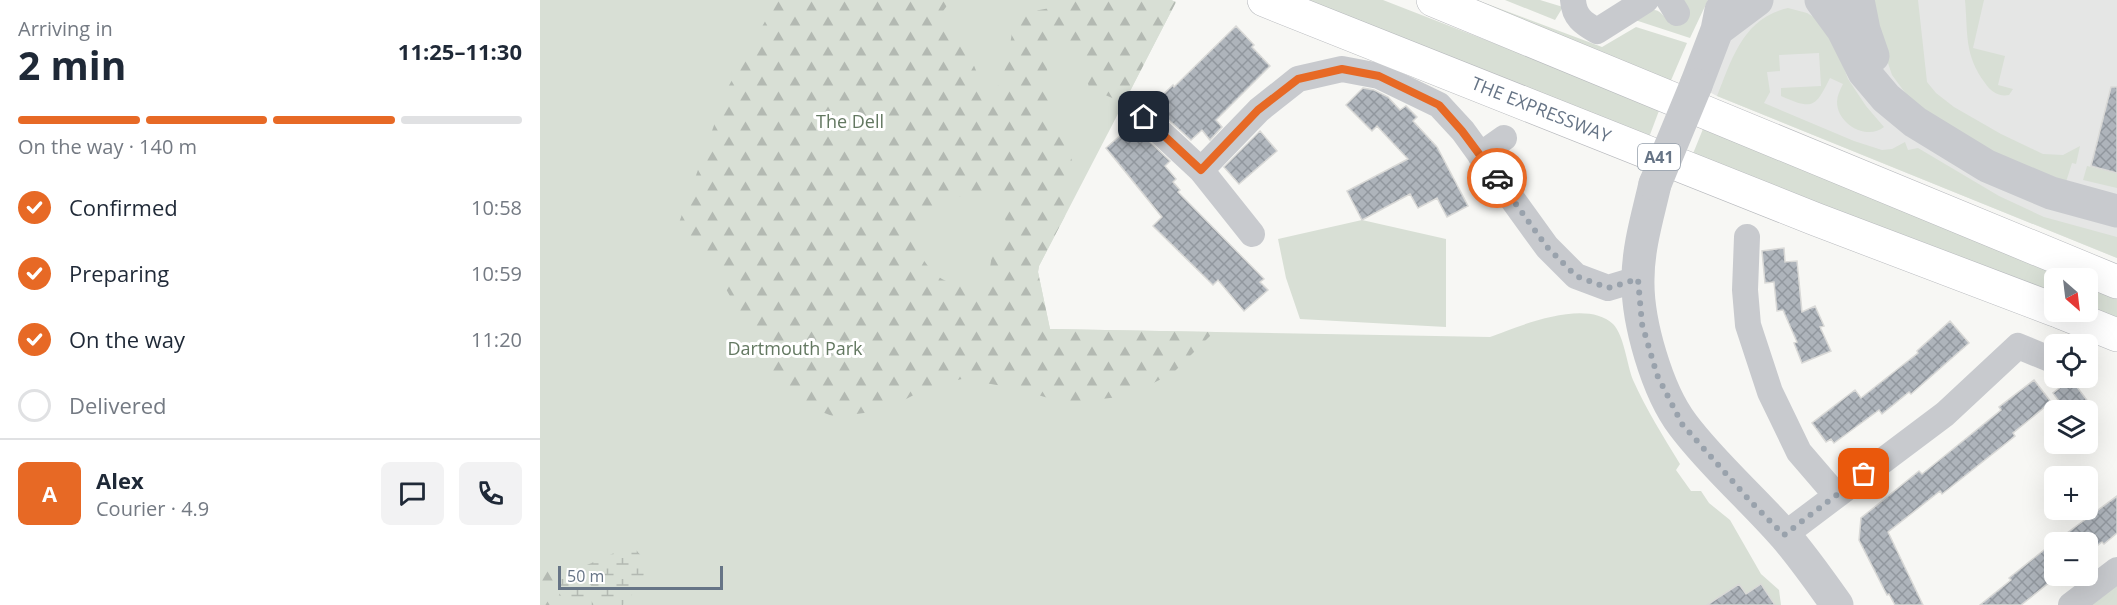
<!DOCTYPE html>
<html lang="en">
<head>
<meta charset="utf-8">
<style>
  :root { --surface:#fff; --page:#f2f2f3; --text:#1f2937; --muted:#747a83; --line:#e0e1e3; --accent:#e76925 }
  body { margin:0; font-family:"Open Sans",sans-serif; background:var(--page); color:var(--text); height:100vh; display:flex; flex-direction:column; font-size:22px; white-space:nowrap }
  * { box-sizing:border-box; margin:0 }
  p { font-size:20px; color:var(--muted) }
  .icon { flex:none; width:33px; height:33px; fill:none; stroke:currentColor; stroke-width:2; stroke-linecap:round; stroke-linejoin:round }
  .map { position:relative; flex:1; overflow:hidden }
  .drawer { display:flex; flex-direction:column; background:var(--surface); width:540px }
  .drawer>* { flex:none }
  .needle { width:39px; rotate:152deg }
  .tools { position:absolute; left:1504px; top:268px; display:grid; gap:12px }
  .tools a { display:grid; place-items:center; width:54px; height:54px; border-radius:9px; background:var(--surface); box-shadow:0 6px 24px #0002; font-size:30px }
  .scale { position:absolute; left:18px; bottom:15px; width:165px; box-sizing:border-box; padding-left:6px; border:3px solid #667486; border-top:0; font-size:16px; line-height:21px; white-space:nowrap; color:#667486; -webkit-text-stroke:4px #fff; paint-order:stroke }
  .pin { position:absolute; display:grid; place-items:center; width:51px; height:51px; color:#fff; margin:-26px; border-radius:12px; box-shadow:0 3px 9px #0006 }
  .courier { position:absolute; display:grid; place-items:center; width:60px; height:60px; margin:-30px; border:4px solid #e76925; border-radius:50%; background:#fff; color:#222; box-shadow:0 2px 8px #0007 }
  .headline em { font-style:normal; font-weight:700 }
  .headline div { display:flex; flex-direction:column-reverse }
  .headline { display:flex; align-items:center; justify-content:space-between; height:102px; padding:0 18px }
  h1 { font-size:39px; font-weight:700; line-height:45px }
  .bar { display:grid; grid-template-columns:repeat(4,1fr); gap:9px 6px; align-content:center; height:72px; padding:0 18px }
  .bar i { height:8px; border-radius:4px; background:var(--line) }
  .bar .selected { background:var(--accent) }
  .bar p { grid-column:span 4 }
  .line { display:flex; align-items:center; gap:15px; padding:0 18px; border-top:2px solid var(--line) }
  .line div { flex:1 }
  .round { display:grid; place-items:center; flex:none; width:63px; height:63px; border-radius:9px; background:var(--page) }
  ol { padding:0 18px; list-style:none }
  li { display:flex; align-items:center; gap:18px; height:66px }
  li p { margin-inline-start:auto }
  li .icon { padding:6px; border-radius:50%; background:var(--accent); color:#fff; stroke-width:4 }
  li:last-child { color:var(--muted) }
  li i { width:33px; height:33px; border:3px solid var(--line); border-radius:50% }
  main { display:flex; flex:1; min-height:0 }
  .map>svg:first-child { display:block }
  .built { fill:#e5e6e5 }
  .green { fill:#d8dfd5 }
  .forest { fill:url(#forest-firs); fill-rule:evenodd }
  .wetland { fill:url(#wetland-marsh) }
  .building { fill:url(#building-cross-hatch); stroke:#d9d9d7; stroke-width:1.5 }
  .lines { fill:none; stroke-linecap:round; stroke-linejoin:round }
  .trunk-casing { stroke:#b8babe; stroke-width:34 }
  .minor { stroke:#c8cace; stroke-width:26 }
  .tertiary { stroke:#c8cace; stroke-width:33 }
  .trunk { stroke:#fff; stroke-width:33 }
  .tertiary-bridge { stroke:#c8cace; stroke-width:33 }
  .done { stroke:#99a2ac; stroke-width:6; stroke-dasharray:0 10.8 }
  .route { stroke:#e76925; stroke-width:8 }
  .labels { text-anchor:middle; stroke-width:6; stroke-linejoin:round; paint-order:stroke }
  .shield { fill:#fff; stroke:#949eaa; stroke-width:1.5 }
  .shield-label { font-size:16px; font-weight:bold; fill:#667486 }
  .street-label { font-size:18px; fill:#667486; stroke:#fff }
  .park-label { font-size:18px; fill:#637861; stroke:#fff }
</style>
</head>
<body>
<main>
<section class="drawer">
<div class="headline"><div><h1>2 min</h1><p>Arriving in</p></div><em>11:25–11:30</em></div>
<div class="bar"><i class="selected"></i><i class="selected"></i><i class="selected"></i><i></i><p>On the way · 140 m</p></div>
<ol>
<li><svg class="icon" aria-label="check" viewBox="0 0 24 24"><path d="M5 12l5 5 9-10"/></svg>Confirmed<p>10:58</p></li>
<li><svg class="icon" aria-label="check" viewBox="0 0 24 24"><path d="M5 12l5 5 9-10"/></svg>Preparing<p>10:59</p></li>
<li><svg class="icon" aria-label="check" viewBox="0 0 24 24"><path d="M5 12l5 5 9-10"/></svg>On the way<p>11:20</p></li>
<li><i></i>Delivered</li>
</ol>
<div class="line" style="height:108px"><b class="round" style="background:var(--accent);color:#fff">A</b><div><b>Alex</b><p>Courier · 4.9</p></div><a class="round"><svg class="icon" aria-label="chat" viewBox="0 0 24 24"><path d="M4 5h16v11H9l-5 4z"/></svg></a><a class="round"><svg class="icon" aria-label="phone" viewBox="0 0 24 24"><path d="M5 4h4l2 5-3 2q2 4 5 5l2-3 5 2v4C11 20 4 13 5 4z"/></svg></a></div>
</section>
<div class="map">
<svg width="1577" height="605" viewBox="0 0 1577 605">
  <defs>
    <pattern id="forest-firs" width="22" height="20" patternUnits="userSpaceOnUse" patternTransform="scale(1.5)"><rect width="22" height="20" fill="#d8dfd5"/><path d="M5 1l3.5 6h-7zM16 11l3.5 6h-7z" fill="#b3b9b2"/></pattern>
    <pattern id="wetland-marsh" width="20" height="14" patternUnits="userSpaceOnUse" patternTransform="scale(1.5)"><rect width="20" height="14" fill="#d8dfd5"/><path d="M1 5h8M5 5V1M11 12h8M15 12V8" fill="none" stroke="#b3b9b2"/></pattern>
    <pattern id="building-cross-hatch" width="8" height="8" patternUnits="userSpaceOnUse" patternTransform="scale(1.5)"><rect width="8" height="8" fill="#aeb4bb"/><path d="M0 0l8 8M0 8l8-8" fill="none" stroke="#91979e"/></pattern>
  </defs>
  <rect width="100%" height="100%" fill="#f7f7f4"/>
  <path class="built" d="M1202,0H1577V258L1177,96L1156,85Z"/>
  <path class="green" d="M0,0H631L636,2L499,266L498,272L510,329L950,337C980,326 1045,298 1073,324C1084,335 1087,365 1093,380C1106,409 1123,436 1140,464L1136,470L1151,491H1161L1169,503L1190,520L1221,574L1239,590L1241,605H0Z
    M755,0H843L1120,108L1108,140Z
    M913,0H937L1062,47L1096,27L1147,43L1129,85Z
    M965,0H1000L1023,7L1015,20Z
    M1142,0H1168L1150,38L1095,20C1113,8 1116,4 1130,24L1148,13Z
    M1327,0H1378L1387,82L1396,93L1414,107L1461,134L1503,154L1523,155L1540,146L1536,164L1532,163L1526,182L1464,159L1398,120L1369,98L1352,75Z
    M1425,0H1444L1433,48L1465,56L1458,85L1473,89L1469,95C1459,97 1451,92 1445,83C1424,55 1428,33 1425,0Z
    M1248,8L1267,13L1277,19L1297,49L1308,79L1326,106L1344,127C1327,141 1297,124 1297,102C1297,96 1300,90 1303,84L1290,78C1275,108 1273,110 1241,96V88L1281,86L1279,53L1239,55L1240,71L1227,72L1230,92L1224,103L1314,141L1342,150L1352,149L1365,142L1368,150L1378,148L1459,196L1504,217L1577,237V258L1177,96C1192,59 1203,18 1248,8Z
    M1163,129L1537,279H1515V303L1150,161Z
    M1547,166L1577,173V188L1543,180Z
    M822,220L906,239V327L760,319L746,278L738,239Z
    M1548,283L1577,295V326L1548,312Z
    M1577,580V605H1545Z"/>
  <path class="forest" d="M237,0H411L401,14L416,40L433,63L445,93L457,88L467,64L474,20L494,11L510,8L512,0H631L636,2L584,103L549,88L541,52L522,40L506,64L512,93L505,121L524,141L533,163L525,216L499,266L498,272L510,329L674,332L633,373L588,396L525,403L474,388L422,379L391,386L345,410L295,417L253,401L220,365L207,327L175,269L135,234L187,89ZM459,194L469,235L452,255L448,280C435,282 414,287 402,279C387,270 374,245 366,230L394,218L418,197Z
    M0,567H9L18,574L20,594L29,605H0Z"/>
  <path class="wetland" d="M95,549C117,569 98,588 83,605H63L40,568L81,550Z
    M32,573L54,605H29L20,594L18,574Z"/>
  <path class="building" d="M696,26L714,45L712,47L730,66L676,120L682,127L670,140L662,130L651,140L612,105L633,85L634,87Z
    M1571,87H1577V173L1551,166Z
    M823,88L834,90L848,97L860,110L866,106L877,117L873,121L897,147L928,206L907,217L897,198L878,208L870,194L822,220L807,191L868,159L837,126L832,131L806,105Z
    M592,125L630,161L625,166L636,179L633,182L640,190L638,192L724,279L720,282L728,290L704,311L678,280L673,285L613,226L622,217L566,148Z
    M720,131L737,151L699,184L684,167Z
    M1244,248L1245,262L1257,261L1262,312L1275,306L1284,326L1280,327L1291,351L1262,363L1254,343L1257,342L1243,310L1237,311L1234,282L1225,283L1222,251Z
    M1410,321L1429,343L1371,394L1369,392L1342,414L1339,410L1294,443L1291,439L1286,442L1272,423L1315,390L1321,398L1378,353L1377,351Z
    M1531,379L1555,411H1526L1513,393Z
    M1494,380L1511,402L1473,433L1475,436L1402,494L1400,491L1348,532L1383,605H1355L1349,594L1347,595L1319,540L1321,518L1379,471L1382,474L1402,458L1461,410L1459,407Z
    M1577,496V533L1564,544L1562,542L1548,553V543H1515V578L1481,605H1440L1471,580L1469,578L1504,550Z
    M1199,584L1206,594L1221,584L1235,605H1167Z"/>
  <g class="lines">
    <g class="trunk-casing">
      <g id="trunk">
        <path id="s1" d="M724,0L1275,219L1515,310"/>
        <path d="M893,0L1577,282"/>
        <path d="M1520,312L1577,335"/>
      </g>
    </g>
    <path class="minor" d="M1033,0C1034,17 1043,23 1057,31L1106,0
      M1129,0L1137,13
      M604,117L661,170L712,234
      M940,155L964,138
      M661,170L719,110L758,79L802,69L839,76L899,105L923,131L1007,247L1036,276L1068,288L1098,279
      M1207,237L1205,290L1208,325L1230,392L1259,452L1296,495
      M1244,535L1405,414L1478,346L1512,360
      M1531,605L1577,570"/>
    <path class="tertiary" d="M1281,0L1303,30L1324,72L1346,98L1375,122L1447,166L1511,193L1577,211
      M1318,0L1324,30L1333,56
      M1177,30L1217,0
      M1156,85L1177,30L1181,10L1189,0
      M1115,184C1108,215 1098,247 1098,279C1097,321 1117,391 1143,425C1173,465 1212,498 1245,536C1264,558 1280,581 1297,605"/>
    <use href="#trunk" class="trunk"/>
    <path class="tertiary-bridge" d="M1115,184L1156,85"/>
  </g>
  <g class="lines">
    <path class="done" d="M957,178L1007,247L1036,276L1068,288L1098,279L1102,324L1117,375L1142,424L1211,502L1244,535L1324,474"/>
    <path class="route" d="M604,117L661,170L718,110L758,79L802,69L839,76L899,105L922,131L957,178"/>
  </g>
  <g class="labels">
    <rect class="shield" x="1098" y="144" width="42" height="26" rx="4.5"/>
    <g class="shield-label">
      <text x="1119" y="163">A41</text>
    </g>
    <g class="street-label">
      <text dy="6" stroke="none"><textPath href="#s1" startOffset="298">THE EXPRESSWAY</textPath></text>
    </g>
    <g class="park-label">
      <text x="310" y="128">The Dell</text>
      <text x="255" y="355">Dartmouth Park</text>
    </g>
  </g>
</svg>
<div class="tools">
<a><svg class="needle" viewBox="-14 -14 28 28"><path d="M0-13l5 13h-10z" fill="#e53935"/><path d="M0 13l5-13h-10z" fill="#747a83"/></svg></a>
<a><svg class="icon" aria-label="locate" viewBox="0 0 24 24"><circle cx="12" cy="12" r="6"/><path d="M12 2v4M12 18v4M2 12h4M18 12h4"/></svg></a>
<a><svg class="icon" aria-label="layers" viewBox="0 0 24 24"><path d="M12 4l9 5-9 5-9-5zM3 14l9 5 9-5"/></svg></a>
<a>+</a>
<a>−</a>
</div>
<div class="scale">50 m</div>
<div class="pin" style="left:1324px;top:474px;background:#ea580c"><svg class="icon" aria-label="bag" viewBox="0 0 24 24"><path d="M5 8h14l-1 12H6zM9 8a3 3 0 0 1 6 0"/></svg></div>
<div class="pin" style="left:604px;top:117px;background:#1f2937"><svg class="icon" aria-label="home" viewBox="0 0 24 24"><path d="M3 11l9-7 9 7M6 9v11h12V9"/></svg></div>
<div class="courier" style="left:957px;top:178px"><svg class="icon" aria-label="car" viewBox="0 0 24 24"><path d="M5 17H2v-5l4-1 3-4h7l3 4 3 1v5h-3M9 17h6M6 11h13"/><circle cx="7" cy="17" r="2"/><circle cx="17" cy="17" r="2"/></svg></div>
</div>
</main>
</body>
</html>
